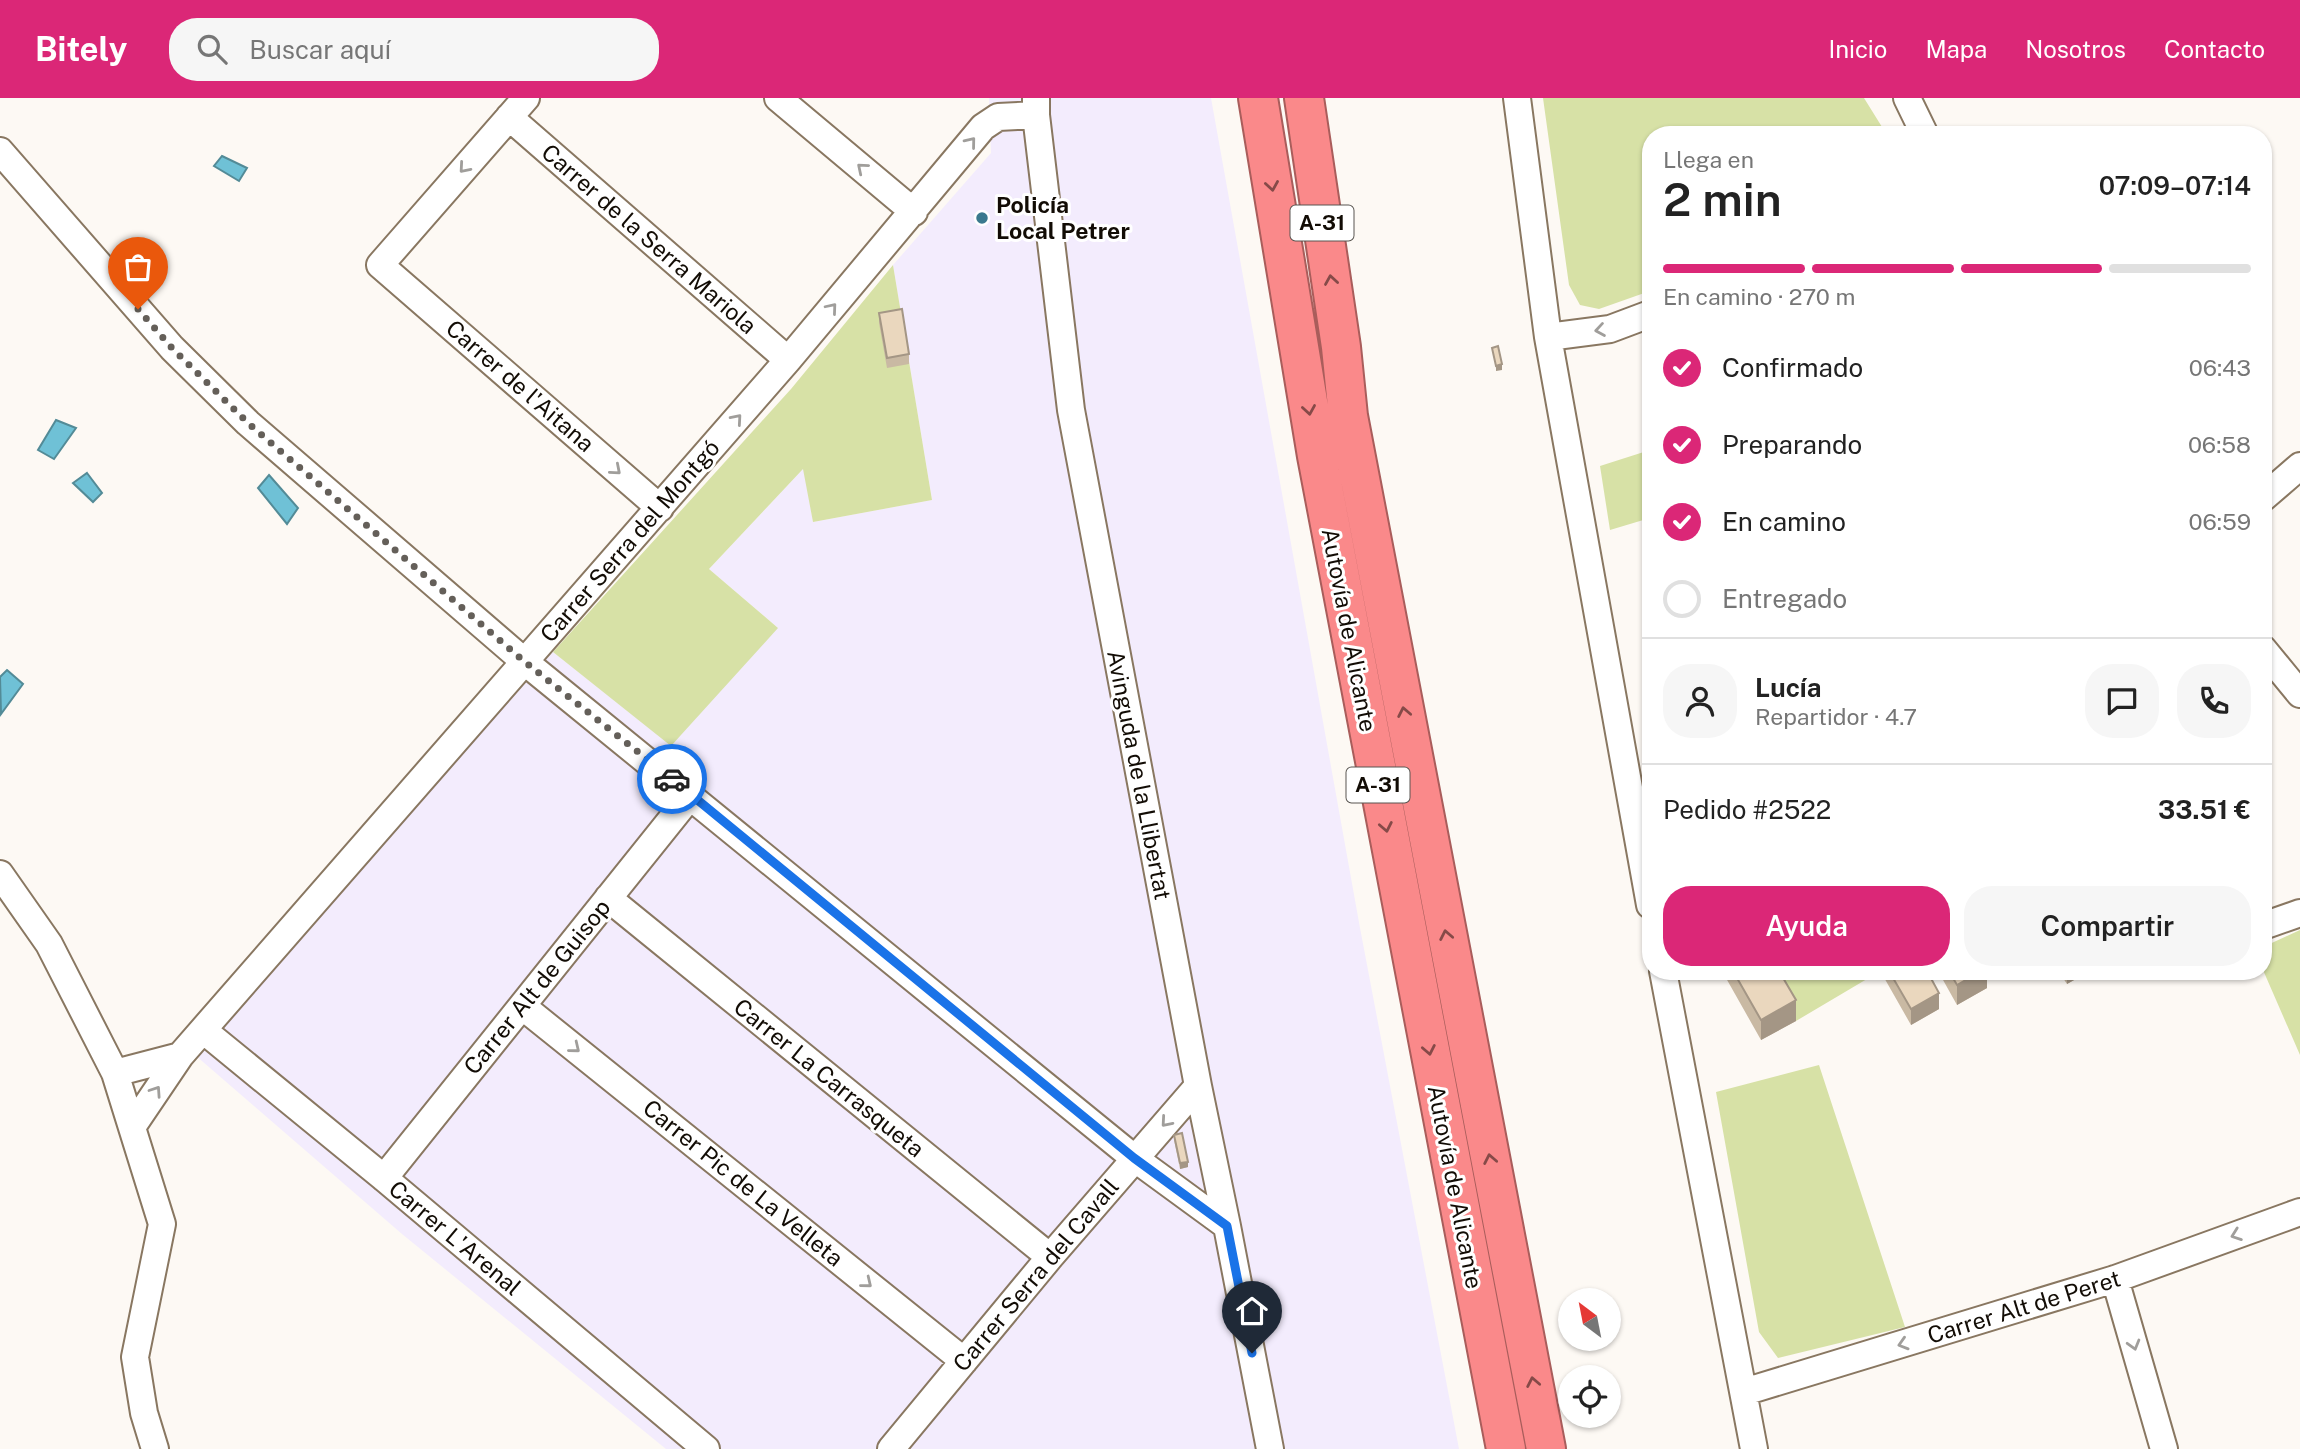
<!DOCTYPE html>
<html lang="es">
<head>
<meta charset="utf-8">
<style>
  :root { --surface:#fff; --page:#f6f6f6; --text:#222; --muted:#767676; --line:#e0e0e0; --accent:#db2777 }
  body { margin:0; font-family:"Public Sans",sans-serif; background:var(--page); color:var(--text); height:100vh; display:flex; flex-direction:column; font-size:26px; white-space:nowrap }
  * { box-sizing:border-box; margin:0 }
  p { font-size:23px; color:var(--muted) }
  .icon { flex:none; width:38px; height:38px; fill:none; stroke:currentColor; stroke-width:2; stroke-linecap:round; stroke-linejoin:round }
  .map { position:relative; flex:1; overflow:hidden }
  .side { position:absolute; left:1642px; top:28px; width:630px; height:854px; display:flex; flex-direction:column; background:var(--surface); border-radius:28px; box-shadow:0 2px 5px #0004 }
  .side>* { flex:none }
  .needle { width:46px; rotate:328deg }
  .controls { position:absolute; left:1558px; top:1190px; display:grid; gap:14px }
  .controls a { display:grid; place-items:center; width:63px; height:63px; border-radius:50%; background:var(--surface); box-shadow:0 2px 5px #0004; font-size:35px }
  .pin { position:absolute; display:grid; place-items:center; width:60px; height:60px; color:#fff; margin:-72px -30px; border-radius:50% 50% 50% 0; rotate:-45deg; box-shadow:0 0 7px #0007 }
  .pin .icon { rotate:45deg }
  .courier { position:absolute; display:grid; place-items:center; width:70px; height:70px; margin:-35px; border:5px solid #1a73e8; border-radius:50%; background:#fff; color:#222; box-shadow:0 2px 9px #0007 }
  .headline em { font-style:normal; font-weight:600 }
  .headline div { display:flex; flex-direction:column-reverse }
  .headline { display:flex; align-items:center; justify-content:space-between; height:119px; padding:0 21px }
  h1 { font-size:46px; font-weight:600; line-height:52px }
  .bar { display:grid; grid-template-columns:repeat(4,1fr); gap:10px 7px; align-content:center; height:84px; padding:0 21px }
  .bar i { height:9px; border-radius:5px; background:var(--line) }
  .bar .active { background:var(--accent) }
  .bar p { grid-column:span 4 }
  .line { display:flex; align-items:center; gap:18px; padding:0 21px; border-top:2px solid var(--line) }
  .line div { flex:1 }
  .round { display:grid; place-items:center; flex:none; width:74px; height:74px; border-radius:28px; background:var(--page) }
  ol { padding:0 21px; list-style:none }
  li { display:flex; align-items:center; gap:21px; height:77px }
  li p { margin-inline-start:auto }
  li .icon { padding:7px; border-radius:50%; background:var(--accent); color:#fff; stroke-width:4 }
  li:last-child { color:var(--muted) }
  li i { width:38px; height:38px; border:4px solid var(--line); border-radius:50% }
  .action { display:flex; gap:14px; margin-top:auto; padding:14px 21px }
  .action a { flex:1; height:80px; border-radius:28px; background:var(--accent); color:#fff; font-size:28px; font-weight:600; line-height:80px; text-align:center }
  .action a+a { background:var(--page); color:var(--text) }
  header { display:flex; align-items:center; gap:42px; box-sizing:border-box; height:98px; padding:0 35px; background:var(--accent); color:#fff }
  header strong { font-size:33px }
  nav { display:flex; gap:38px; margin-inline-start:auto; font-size:24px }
  .search { width:490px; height:63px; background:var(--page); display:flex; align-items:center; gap:18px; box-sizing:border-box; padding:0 24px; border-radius:28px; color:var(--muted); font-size:26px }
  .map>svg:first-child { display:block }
  .industrial { fill:#f3ecfd }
  .green { fill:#d7e1a6 }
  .water { fill:#6fc1d6; stroke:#538b97; stroke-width:2 }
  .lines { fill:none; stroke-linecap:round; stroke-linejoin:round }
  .minor-casing { stroke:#897761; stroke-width:30 }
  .highway-casing { stroke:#a95d5b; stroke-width:42 }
  .minor { stroke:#fff; stroke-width:26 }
  .highway { stroke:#fa898a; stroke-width:38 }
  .wall { fill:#c9b9a3 }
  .shaded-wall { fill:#a49685 }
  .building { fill:#ead7be; stroke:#a49685; stroke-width:2 }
  .oneway { stroke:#a09e9b }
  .oneway2 { stroke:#864a48 }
  .done { stroke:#645f59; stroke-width:7; stroke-dasharray:0 12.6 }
  .route { stroke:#1a73e8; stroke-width:9 }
  .poi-dot { fill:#3a798e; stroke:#fff; stroke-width:2.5 }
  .labels { text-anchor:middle; stroke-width:6; stroke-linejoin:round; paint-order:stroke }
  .shield { fill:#fff; stroke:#595550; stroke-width:2 }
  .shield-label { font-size:21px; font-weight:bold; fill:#120c05 }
  .poi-label { font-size:23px; font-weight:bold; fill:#120c05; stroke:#fff; text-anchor:start }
  .street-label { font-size:23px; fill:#120c05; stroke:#fff }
</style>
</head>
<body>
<header>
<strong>Bitely</strong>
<div class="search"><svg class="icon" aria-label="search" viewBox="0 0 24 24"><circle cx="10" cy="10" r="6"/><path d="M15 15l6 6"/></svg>Buscar aquí</div>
<nav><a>Inicio</a><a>Mapa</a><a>Nosotros</a><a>Contacto</a></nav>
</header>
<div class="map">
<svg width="2300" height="1351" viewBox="0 0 2300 1351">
  <rect width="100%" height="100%" fill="#fdf9f4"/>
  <path class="industrial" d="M989,0H1211L1360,830L1459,1351H666L402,1136L195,957L553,554L671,647L777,529L709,471L804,370L813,424L932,402L893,167L991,55Z"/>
  <path class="green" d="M1543,0H1864L1887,37H1650V193L1599,211L1580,207L1569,187Z
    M893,167L932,402L813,424L803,371L709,471L778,530L671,648L553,554L791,291Z
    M1650,352V420L1610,432L1600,368Z
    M2300,832V957L2263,872V849Z
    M1768,873H1870L1872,878L1796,923Z
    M1819,967L1905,1229L1778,1260L1759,1234L1716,994Z"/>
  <path class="water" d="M222,58L247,70L239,83L214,68Z
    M56,322L76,330L54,361L38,352Z
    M87,375L102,395L93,404L73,385Z
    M269,377L298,410L287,426L258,390Z
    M7,572L23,586L1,616L0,579Z"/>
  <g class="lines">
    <g class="minor-casing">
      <path id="minor" d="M526,0L380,167L660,410
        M778,0L914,114
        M1036,0V17L1071,312L1198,988L1227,1128L1270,1351
        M1517,0L1548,239L1650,807
        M1907,0L1925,37
        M509,19L788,262
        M0,53L172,250L248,325L525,564L1134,1060L1227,1128
        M1548,239L1610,231L1650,216
        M2263,400L2300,368
        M2263,551L2300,596
        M0,776L49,846L115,975L162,1126L135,1259L144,1315L155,1351
        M608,800L1050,1159
        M2263,828L2300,815
        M1663,873L1754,1351
        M522,908L964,1263
        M203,932L384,1080L706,1351
        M115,975L180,958
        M132,1029L180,958L788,262L983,29L998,19L1036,17
        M384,1080L691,697
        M2115,1181L2164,1351
        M1744,1294L2115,1181L2300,1114
        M891,1351L1050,1159L1198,988"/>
    </g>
    <g class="highway-casing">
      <path id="highway" d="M1258,0L1317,358L1506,1351
        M1304,0L1341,249L1348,318L1546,1351"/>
    </g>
    <use href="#minor" class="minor"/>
    <use href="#highway" class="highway"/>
  </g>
  <path class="wall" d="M879,215L909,256V266L887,270L879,225Z
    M1722,873H1779L1796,923L1761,942Z
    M1870,873H1927L1939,911L1911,927L1882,876L1874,880Z
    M1938,873H1987V890L1957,907Z
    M2052,873H2090L2067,886L2061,877L2056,880Z
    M1174,1037L1188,1069L1180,1071L1174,1042Z"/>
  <path class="shaded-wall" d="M1502,266V272L1496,273V268Z
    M1874,873H1882V876L1874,880Z
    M1981,873H1987V890L1957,907V887Z
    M2056,873H2061V877L2056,880Z
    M2067,873H2090L2067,886Z
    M1939,895V911L1911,927V911Z
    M1796,902V923L1761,942V922Z
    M1188,1064V1069L1180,1071V1065Z"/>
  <path class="building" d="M902,211L909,256L887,260L879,215Z
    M1498,248L1502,266L1496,268L1492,250Z
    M1733,873H1779L1796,902L1761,922Z
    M1889,873H1927L1939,895L1911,911Z
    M1949,873H1981L1957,887Z
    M1182,1035L1188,1064L1180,1065L1174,1037Z"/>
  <defs><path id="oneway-chevron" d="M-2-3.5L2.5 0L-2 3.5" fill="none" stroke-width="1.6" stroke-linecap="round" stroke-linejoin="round" transform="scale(1.75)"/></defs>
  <g class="oneway">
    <use href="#oneway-chevron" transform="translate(971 44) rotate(-51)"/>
    <use href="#oneway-chevron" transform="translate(464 70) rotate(131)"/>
    <use href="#oneway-chevron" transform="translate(862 70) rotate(-140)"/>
    <use href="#oneway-chevron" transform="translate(832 210) rotate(-50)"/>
    <use href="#oneway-chevron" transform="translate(1600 232) rotate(171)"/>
    <use href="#oneway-chevron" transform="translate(737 321) rotate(-49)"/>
    <use href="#oneway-chevron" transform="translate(616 372) rotate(41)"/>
    <use href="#oneway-chevron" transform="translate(575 950) rotate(39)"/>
    <use href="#oneway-chevron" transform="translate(156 993) rotate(-56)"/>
    <use href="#oneway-chevron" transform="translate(1166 1024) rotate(131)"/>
    <use href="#oneway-chevron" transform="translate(2236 1137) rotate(160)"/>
    <use href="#oneway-chevron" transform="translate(867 1185) rotate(39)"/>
    <use href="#oneway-chevron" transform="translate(1903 1246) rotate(163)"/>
    <use href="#oneway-chevron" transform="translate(2134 1247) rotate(74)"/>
  </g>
  <g class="oneway2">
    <use href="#oneway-chevron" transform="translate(1272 88) rotate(81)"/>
    <use href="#oneway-chevron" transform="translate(1331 182) rotate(-99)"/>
    <use href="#oneway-chevron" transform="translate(1309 312) rotate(81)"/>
    <use href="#oneway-chevron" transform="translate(1404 614) rotate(-101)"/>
    <use href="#oneway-chevron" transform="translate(1386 729) rotate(79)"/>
    <use href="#oneway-chevron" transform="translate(1446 837) rotate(-101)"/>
    <use href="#oneway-chevron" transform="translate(1429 952) rotate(79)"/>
    <use href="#oneway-chevron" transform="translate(1490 1061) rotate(-101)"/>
    <use href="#oneway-chevron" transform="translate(1533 1284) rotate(-101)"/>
  </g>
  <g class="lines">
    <path class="done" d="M138,211L172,250L248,325L525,564L672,681"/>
    <path class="route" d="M672,681L1134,1060L1227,1128L1252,1255"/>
  </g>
  <circle class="poi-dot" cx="982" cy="120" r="7"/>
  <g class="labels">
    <g class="shield">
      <rect x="1290.5" y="107.5" width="63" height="35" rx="5"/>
      <rect x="1346.5" y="669.5" width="63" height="35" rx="5"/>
    </g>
    <g class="shield-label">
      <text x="1322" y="132">A-31</text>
      <text x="1378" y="694">A-31</text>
    </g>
    <g class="poi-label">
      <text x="996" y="115">Policía<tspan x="996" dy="26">Local Petrer</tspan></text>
    </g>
    <g class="street-label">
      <text transform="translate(649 141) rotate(41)" y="8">Carrer de la Serra Mariola</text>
      <text transform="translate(520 288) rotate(41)" y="8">Carrer de l'Aitana</text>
      <text transform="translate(630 443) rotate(-49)" y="8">Carrer Serra del Montgó</text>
      <text transform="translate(1349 532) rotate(79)" y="8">Autovía de Alicante</text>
      <text transform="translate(1139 677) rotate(79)" y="8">Avinguda de la Llibertat</text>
      <text transform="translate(537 889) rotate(-51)" y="8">Carrer Alt de Guisop</text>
      <text transform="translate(829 980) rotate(39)" y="8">Carrer La Carrasqueta</text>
      <text transform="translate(743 1085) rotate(39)" y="8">Carrer Pic de La Velleta</text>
      <text transform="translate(1455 1089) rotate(79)" y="8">Autovía de Alicante</text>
      <text transform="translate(455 1140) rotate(40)" y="8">Carrer L'Arenal</text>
      <text transform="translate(1036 1177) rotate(-50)" y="8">Carrer Serra del Cavall</text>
      <text transform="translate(2024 1209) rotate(-17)" y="8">Carrer Alt de Peret</text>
    </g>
  </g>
</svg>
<div class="controls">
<a><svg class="needle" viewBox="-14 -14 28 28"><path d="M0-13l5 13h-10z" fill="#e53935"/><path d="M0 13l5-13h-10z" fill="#767676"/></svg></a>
<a><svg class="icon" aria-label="locate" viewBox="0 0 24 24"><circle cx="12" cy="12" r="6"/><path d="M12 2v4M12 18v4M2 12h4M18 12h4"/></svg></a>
</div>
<div class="pin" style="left:138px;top:211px;background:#ea580c"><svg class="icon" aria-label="bag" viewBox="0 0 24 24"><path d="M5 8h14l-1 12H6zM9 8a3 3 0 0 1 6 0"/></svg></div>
<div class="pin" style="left:1252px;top:1255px;background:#1f2937"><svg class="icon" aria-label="home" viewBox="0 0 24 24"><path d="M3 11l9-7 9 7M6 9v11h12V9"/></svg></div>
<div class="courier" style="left:672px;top:681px"><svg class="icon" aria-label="car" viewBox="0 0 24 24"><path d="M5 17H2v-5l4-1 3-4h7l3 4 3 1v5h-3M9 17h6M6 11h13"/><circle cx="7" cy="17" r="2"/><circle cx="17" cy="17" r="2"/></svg></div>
<section class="side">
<div class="headline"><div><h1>2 min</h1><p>Llega en</p></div><em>07:09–07:14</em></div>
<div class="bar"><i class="active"></i><i class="active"></i><i class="active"></i><i></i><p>En camino · 270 m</p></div>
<ol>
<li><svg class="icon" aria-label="check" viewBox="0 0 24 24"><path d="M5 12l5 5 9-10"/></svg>Confirmado<p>06:43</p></li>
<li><svg class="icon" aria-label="check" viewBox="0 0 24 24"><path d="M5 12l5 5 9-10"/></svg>Preparando<p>06:58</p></li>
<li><svg class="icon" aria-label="check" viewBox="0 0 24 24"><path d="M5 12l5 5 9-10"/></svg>En camino<p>06:59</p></li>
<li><i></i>Entregado</li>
</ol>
<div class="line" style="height:126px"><a class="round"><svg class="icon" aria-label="person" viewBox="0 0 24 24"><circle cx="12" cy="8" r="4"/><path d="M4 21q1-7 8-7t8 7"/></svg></a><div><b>Lucía</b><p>Repartidor · 4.7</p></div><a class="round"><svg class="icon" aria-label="chat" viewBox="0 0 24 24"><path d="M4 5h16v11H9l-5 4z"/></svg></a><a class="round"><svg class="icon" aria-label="phone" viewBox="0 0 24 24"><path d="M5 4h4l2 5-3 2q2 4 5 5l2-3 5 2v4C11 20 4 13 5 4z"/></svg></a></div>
<div class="line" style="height:91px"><div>Pedido #2522</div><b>33.51 €</b></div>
<div class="action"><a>Ayuda</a><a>Compartir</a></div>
</section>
</div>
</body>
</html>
